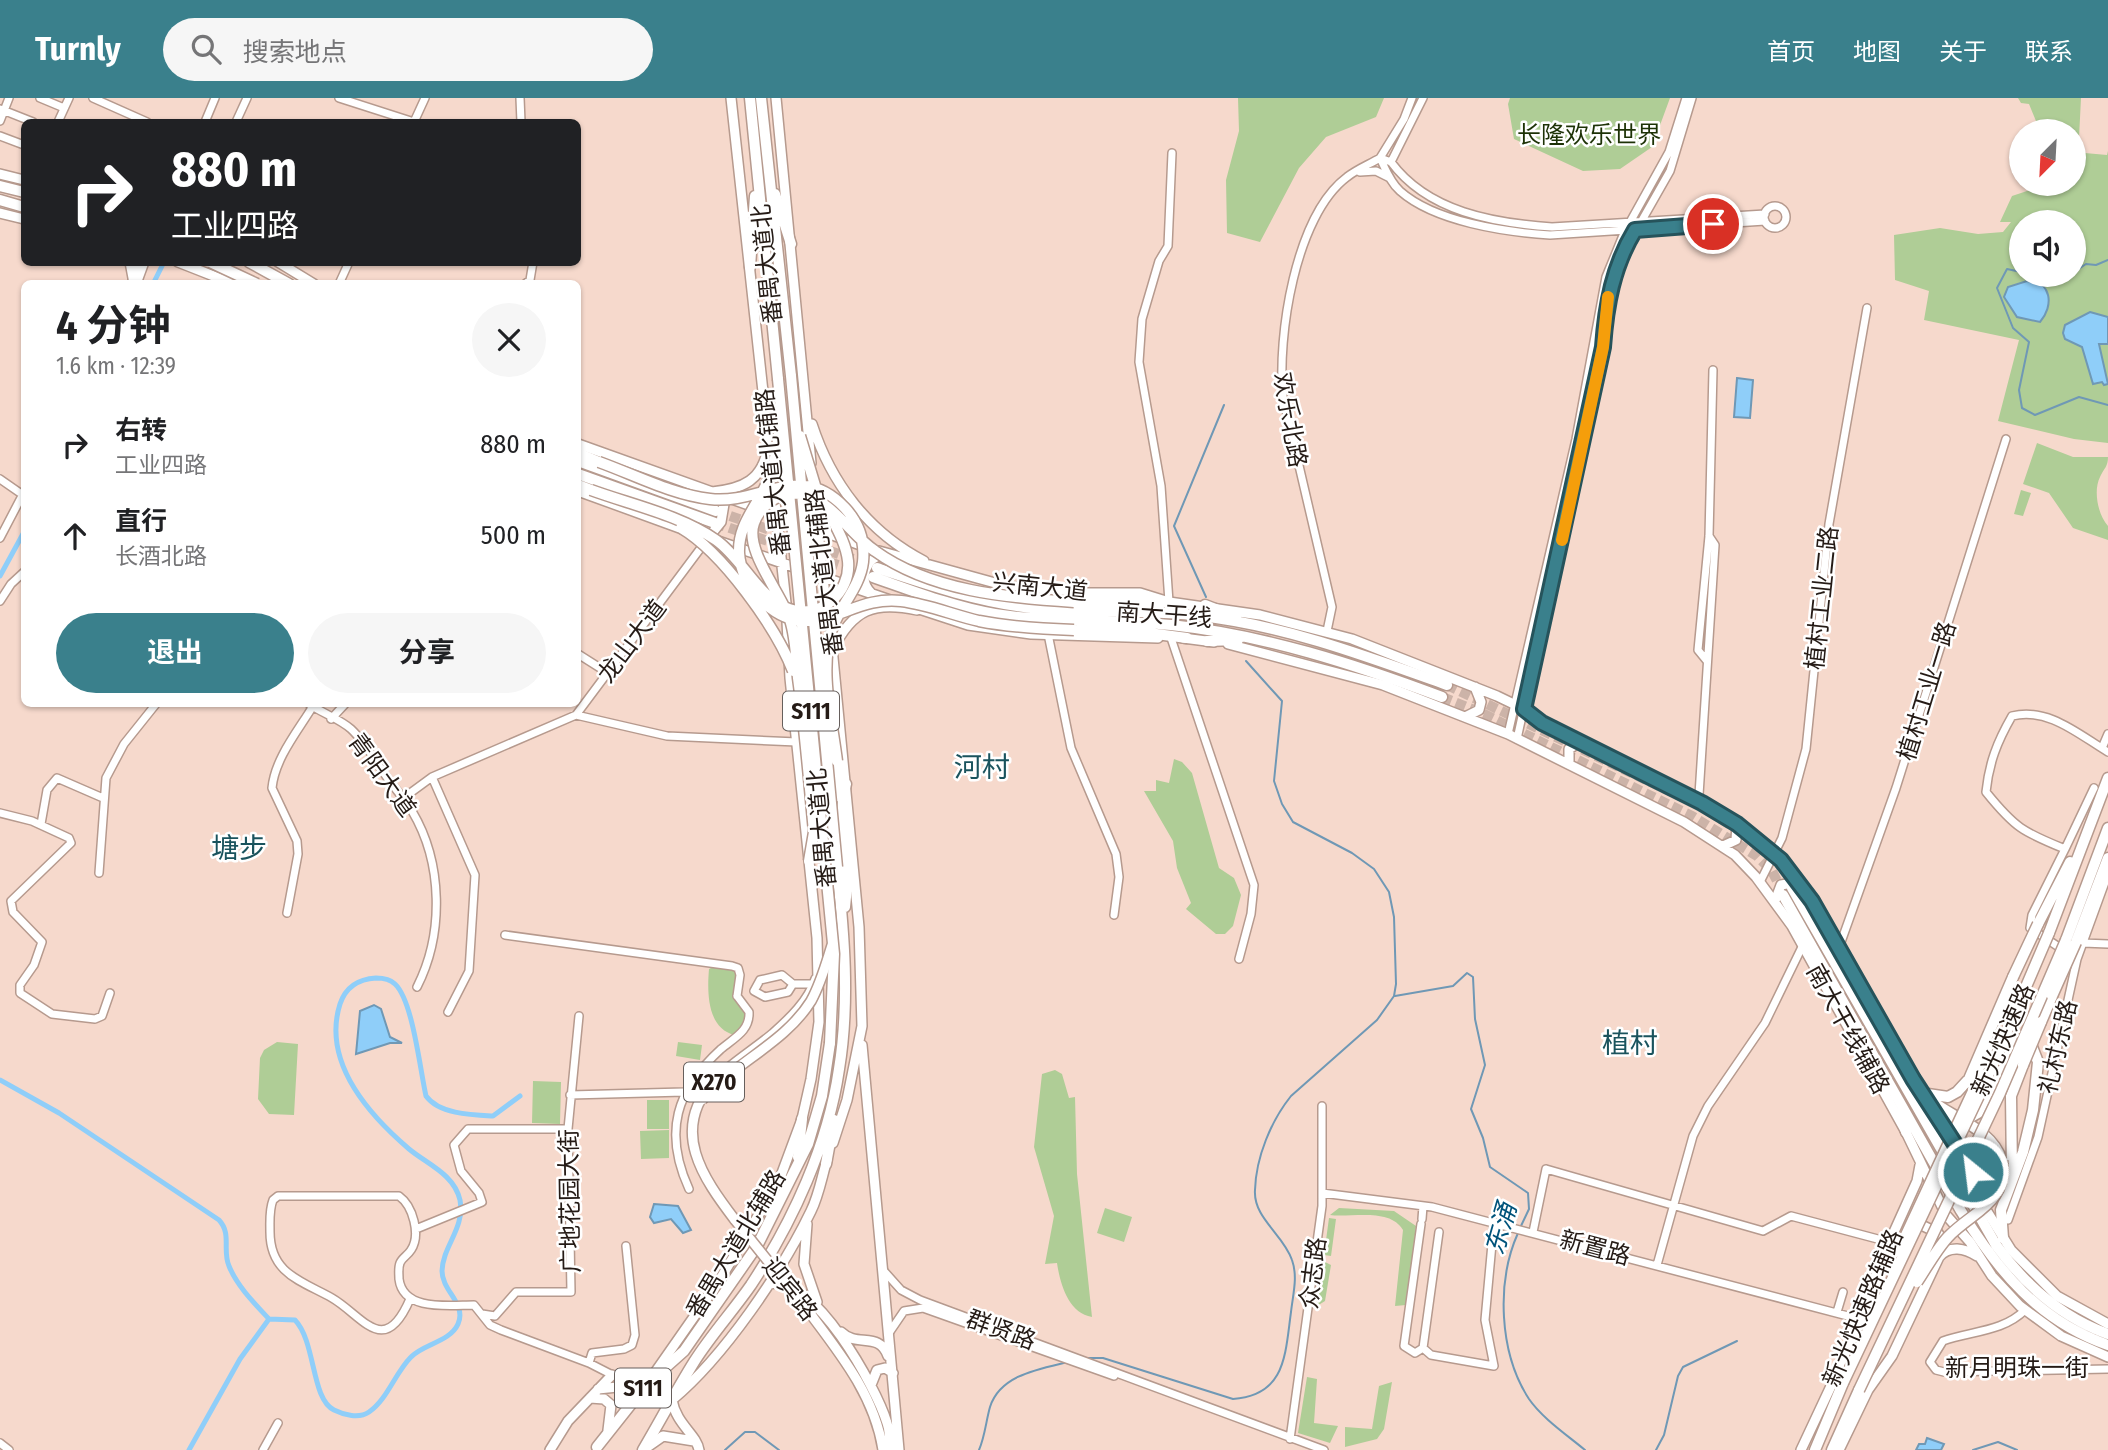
<!DOCTYPE html>
<html lang="zh">
<head>
<meta charset="utf-8">
<style>
	:root { --surface:#fff; --page:#f6f6f6; --text:#202124; --muted:#757577; --accent:#3a808c }
	body { margin:0; font-family:"Fira Sans Condensed","Noto Sans SC",sans-serif; background:var(--page); color:var(--text); height:100vh; display:flex; flex-direction:column; font-size:26px; white-space:nowrap }
	* { box-sizing:border-box; margin:0 }
	p { font-size:23px; color:var(--muted) }
	.icon { flex:none; width:38px; height:38px; fill:none; stroke:currentColor; stroke-width:2; stroke-linecap:round; stroke-linejoin:round }
	.map { position:relative; flex:1; overflow:hidden }
	.sheet { position:absolute; left:21px; top:182px; width:560px; height:427px; display:flex; flex-direction:column; background:var(--surface); border-radius:10px; box-shadow:0 2px 5px #0004 }
	.sheet>* { flex:none }
	.guide { position:absolute; left:21px; top:21px; width:560px; height:147px; border-radius:10px; box-shadow:0 2px 5px #0004; background:#202124; color:#fff; overflow:hidden }
	.needle { width:46px; rotate:204deg }
	.fabs { position:absolute; left:2009px; top:21px; display:grid; gap:14px }
	.fabs a { display:grid; place-items:center; width:77px; height:77px; border-radius:50%; background:var(--surface); box-shadow:0 2px 5px #0004; font-size:35px }
	.pin { position:absolute; display:grid; place-items:center; width:60px; height:60px; color:#fff; margin:-30px; border:4px solid #fff; border-radius:50%; box-shadow:0 2px 7px #0007 }
	.me { position:absolute; width:77px; margin:-38px; rotate:331deg; stroke-linejoin:round; filter:drop-shadow(0 0 5px #0008) }
	.turn { display:flex; align-items:center; gap:24px; height:147px; padding:0 35px; font-size:32px }
	.turn .icon { width:91px; height:91px; stroke-width:2.5 }
	.turn b { display:block; font-size:49px; line-height:60px }
	.round { display:grid; place-items:center; flex:none; width:74px; height:74px; border-radius:37px; background:var(--page) }
	.head { display:flex; align-items:center; justify-content:space-between; height:119px; padding:0 35px }
	h1 { font-size:42px; font-weight:700; line-height:52px }
	.primary-button { display:flex; gap:14px; margin-top:auto; padding:14px 35px }
	.primary-button a { flex:1; height:80px; border-radius:42px; background:var(--accent); color:#fff; font-size:28px; font-weight:700; line-height:80px; text-align:center }
	.primary-button a+a { background:var(--page); color:var(--text) }
	ul { padding:0; list-style:none }
	li { display:flex; align-items:center; gap:21px; height:91px; padding:0 35px }
	li div { flex:1 }
	li b { display:block; font-size:26px }
	li em { font-style:normal }
	header { display:flex; align-items:center; gap:42px; box-sizing:border-box; height:98px; padding:0 35px; background:var(--accent); color:#fff }
	header strong { font-size:33px }
	nav { display:flex; gap:38px; margin-inline-start:auto; font-size:24px }
	.search { width:490px; height:63px; background:var(--page); display:flex; align-items:center; gap:18px; box-sizing:border-box; padding:0 24px; border-radius:38px; color:var(--muted); font-size:26px }
	.map>svg:first-child { display:block }
</style>
</head>
<body>
<header>
<strong>Turnly</strong>
<div class="search"><svg class="icon" aria-label="search" viewBox="0 0 24 24"><circle cx="10" cy="10" r="6"/><path d="M15 15l6 6"/></svg>搜索地点</div>
<nav><a>首页</a><a>地图</a><a>关于</a><a>联系</a></nav>
</header>
<div class="map">
<svg width="2108" height="1352" viewBox="0 0 2108 1352">
	<rect width="100%" height="100%" fill="#f6d9cc"/>
	<path fill="#afcd96" fill-rule="evenodd" d="M1238 0H1384L1376 19 1326 39 1299 70 1260 144 1227 135 1226 82 1239 33Z
		M1510 0H1670L1652 49 1620 71 1583 73 1514 41 1508 6Z
		M2018 0H2081L2079 40 2085 55 2107 57 2108 53V345L2074 341 1998 323 2019 242 1924 222 1929 193 1895 182 1894 137 1940 130 1978 136 2003 134 2011 124H2000L2012 98 2030 92V86H2074V33H2040L2029 6 2021 5ZM2021 124H2074V177H2021Z
		M2037 345 2073 359H2108C2108 369 2104 370 2100 379 2093 393 2098 417 2108 428V442L2073 430 2049 395 2023 386Z
		M2021 392 2031 395 2023 418 2014 416Z
		M1174 661 1182 664 1192 675 1219 770 1234 780 1241 797 1233 828 1225 836H1216L1186 811 1191 805 1177 770 1173 743 1144 693H1156V682L1169 685Z
		M713 869 735 872 738 878 734 895 747 920 735 937C707 931 707 894 709 871Z
		M277 944 298 946 294 1017 269 1016 258 1001 260 960 264 952Z
		M678 944 702 947 700 962 676 958Z
		M1055 972 1062 976 1069 1000 1075 999 1077 1076 1092 1219C1068 1215 1060 1185 1057 1165L1045 1166 1054 1118 1034 1049 1042 976Z
		M533 983 561 984 560 1026 532 1025Z
		M647 1002H669V1031H647Z
		M669 1032V1060L641 1061 640 1033Z
		M1105 1110 1132 1119 1124 1144 1097 1135Z
		M1339 1110 1394 1113 1416 1128 1406 1207 1395 1208 1403 1132C1390 1109 1350 1120 1330 1117Z
		M1329 1120 1336 1121 1331 1158 1324 1157Z
		M1323 1163 1331 1167 1325 1203 1317 1208Z
		M1307 1279 1317 1281 1314 1325 1338 1328 1330 1345 1298 1335Z
		M1392 1284 1384 1331 1377 1341 1345 1349V1329L1372 1331 1379 1288Z"/>
	<path fill="#8fcef9" stroke="#6f98b5" stroke-width="2" d="M2027 183C2052 183 2054 208 2040 224L2017 219 2004 199 2008 189Z
		M2090 214 2108 219V246H2099L2108 286 2104 287 2102 284 2093 286 2082 249 2065 241 2063 235 2065 227Z
		M1737 280 1753 282 1750 320 1734 319Z
		M374 907 381 911 390 939 402 945H390L356 956 360 913Z
		M654 1106 678 1108 691 1132 683 1135 671 1121 654 1125 650 1119Z
		M1927 1340 1944 1346 1941 1352H1916L1919 1346H1925Z"/>
	<g fill="none" stroke-linecap="round" stroke-linejoin="round">
		<path stroke="#6f98b5" stroke-width="2" d="M2021 174 2007 171 1997 190 2013 230 2029 244 2019 292 2022 310 2035 317 2079 299 2108 307
			M2074 174 2086 166 2096 167 2108 162
			M2040 177 2055 182 2070 177
			M1206 499 1174 428 1224 307
			M1395 898 1453 888 1467 875 1473 879 1475 921 1485 967 1471 1011 1483 1040 1490 1069 1528 1095 1529 1111 1520 1130
			M1518 1135C1496 1184 1499 1255 1529 1301 1542 1320 1567 1337 1585 1352
			M1087 1260H1103L1233 1301C1286 1297 1285 1257 1291 1214 1293 1196 1298 1179 1292 1162 1284 1137 1253 1120 1255 1092 1256 1059 1271 1023 1291 998L1377 922 1394 898 1396 886 1394 819 1389 794 1374 771 1352 755 1293 724 1282 706 1274 683 1282 603 1246 563
			M725 1352 745 1334H755L779 1352
			M979 1352C985 1338 986 1323 990 1309 1000 1277 1039 1271 1068 1264
			M1656 1352 1664 1337 1678 1278 1683 1269 1737 1243
			M1973 1352 1998 1344 2017 1352"/>
		<path stroke="#8fcef9" stroke-width="5" d="M153 186 164 164
			M0 478 24 434
			M0 982 59 1015 219 1122C232 1136 222 1152 229 1168 237 1188 255 1206 269 1221
			M189 1352 240 1261 269 1221 295 1222C316 1244 311 1301 334 1312 344 1317 359 1321 369 1314 387 1302 395 1275 411 1259 423 1246 450 1244 458 1226 467 1206 442 1193 442 1173 443 1147 465 1131 460 1102 454 1076 427 1066 409 1051 368 1016 322 963 340 906 346 888 359 881 376 880 383 880 390 881 395 886 413 903 420 972 426 998 439 1016 471 1017 493 1018L520 998"/>
		<path stroke="#ccb3a8" stroke-width="10" stroke-dasharray="10 5" stroke-linecap="butt" d="M716 413 870 467
			M715 425 867 477
			M1447 587 1682 699
			M1442 599 1484 616 1692 718 1757 758 1772 773 1783 795
			M1708 713 1737 731"/>
		<g stroke="#b69a8e" stroke-width="10">
			<path id="minor" d="M40 0 64 10
				M93 0 147 24
				M339 0 414 24
				M520 0 521 24
				M1412 0 1404 21 1380 60C1386 72 1390 84 1400 93 1435 124 1505 134 1550 137L1765 123
				M1423 0 1391 64C1428 114 1494 125 1552 129L1765 116
				M0 11 33 24
				M0 23 9 0
				M58 24 69 0
				M205 24 215 0
				M236 24 247 0
				M414 24 425 0
				M0 38 24 47
				M1360 74 1376 73 1388 79
				M1764 119a11 11 0 1 1 22 0a11 11 0 1 1-22 0Z
				M131 186 138 164
				M137 186 145 164
				M339 186 349 164
				M525 186 530 182 533 164
				M0 381 23 397
				M0 440 24 394
				M0 503 11 486 24 474
				M1169 504 1161 388 1139 264 1142 221 1159 163 1168 148 1172 55
				M1327 533 1332 509 1283 299C1277 239 1295 118 1347 79 1357 71 1370 66 1380 60L1391 64
				M1048 536 1071 650 1116 756 1119 779 1114 817
				M1171 540 1254 787 1251 816 1239 861
				M578 556 608 575
				M1707 563 1698 552 1709 438 1713 272
				M309 606C322 615 340 621 351 631 365 644 375 663 386 678 394 690 405 701 412 713 443 765 444 836 417 889
				M576 617 667 638 797 644
				M331 621 345 606
				M1508 636 1576 341 1606 179 1624 135 1669 54 1686 0
				M1517 641 1603 249 1607 203 1620 161 1670 73 1692 0
				M2102 650 2108 636
				M432 679 475 777 469 873 448 914
				M1699 697 1715 447 1709 438
				M402 701 432 679 576 617 703 447
				M0 715 32 723 69 740 71 745 11 803 13 814 42 844 34 867 20 887V895L52 916 95 921 102 918 110 895
				M41 726 47 692 57 680 103 700
				M2065 751 2094 690
				M99 775 106 680 124 646 156 606
				M1760 784 1782 740 1806 651 1829 426 1867 210
				M287 815 298 756 297 743 272 690C275 660 298 633 313 608
				M505 837 732 868 738 870 740 877 737 898
				M1841 844 1896 690 2006 341
				M2083 845 2108 846
				M2077 861 2030 830 2032 817 2065 751C2023 734 2015 730 1986 694 1989 665 1997 644 2012 618 2048 609 2078 636 2108 654
				M782 877 793 886 788 894 765 899 754 893 760 882Z
				M793 886H814
				M570 997 684 994
				M689 1091C663 1034 676 992 721 951 734 940 750 933 749 914L737 898
				M1322 1095 1432 1109 1863 1222
				M1422 1121 1423 1108
				M2008 1122 2038 1039 2077 861 2108 776
				M1421 1126 1404 1248 1415 1255 1423 1250
				M416 1131 482 1104 479 1095 461 1073 454 1047 468 1031H568
				M1439 1134 1423 1250 1431 1257 1494 1268 1485 1222 1494 1124
				M1533 1134 1546 1071 1763 1133 1791 1118 1889 1144
				M1657 1167 1693 1038 1708 1008 1765 925 1802 849
				M883 1172 901 1192 920 1202 1324 1352
				M410 1201C384 1261 363 1218 332 1200 302 1183 270 1176 270 1134 270 1123 269 1112 273 1102L278 1098H399C413 1108 421 1137 411 1152 408 1157 402 1160 400 1165 398 1170 399 1176 399 1181 403 1214 450 1207 474 1207L490 1227 501 1232 589 1265 630 1286
				M2025 1212C2003 1234 1971 1233 1943 1243L1930 1264 1936 1272 1944 1274 2108 1271
				M1837 1214 1843 1194
				M482 1216 495 1218 516 1194H571L568 1031 579 918
				M889 1235 904 1213 923 1210 1114 1278
				M589 1265 592 1255 624 1251 632 1247 635 1237 626 1148
				M1290 1341 1322 1108V1008
				M0 1345 9 1352
				M263 1352 278 1325"/>
		</g>
		<g stroke="#b69a8e" stroke-width="12">
			<path id="major" d="M776 0 811 365
				M0 76 24 82
				M0 115 24 121
				M130 164 133 180
				M178 164 234 186
				M278 164 314 186
				M812 326C831 385 868 434 924 463
				M578 346 866 449
				M578 393 688 433
				M712 394C743 391 763 382 768 349
				M814 397 828 525
				M708 440 721 424 725 400
				M718 443 890 502
				M879 453 1006 488 1081 495H1140L1169 504 1260 517 1352 541 1497 598 1524 611 1542 625 1656 680 1728 720 1781 762 1806 794 1917 988 1966 1060 1983 1107 2011 1152 2057 1198 2108 1226
				M871 495C857 481 866 459 885 456
				M913 509 968 527 1031 536 1158 540
				M831 539 859 829 862 928 847 1002 833 1045
				M1183 540 1214 544
				M1228 546 1383 587 1508 636 1684 724 1735 757 1756 779 1792 828 1906 1034 1946 1117 1970 1144 1992 1178 2020 1208 2061 1238 2108 1259
				M833 551C853 511 874 503 917 512
				M1465 619 1479 612 1481 604 1475 589
				M1569 666V651L1581 643
				M1723 748 1736 742 1737 726
				M1775 803 1781 787 1799 784
				M862 947 899 1352
				M735 1122C703 1080 669 1032 714 983 732 965 754 952 773 936 790 921 809 903 816 881
				M1913 1123 1938 1135 1944 1147
				M807 1126 804 1166 817 1204
				M770 1186C814 1176 876 1289 887 1325 890 1333 890 1343 890 1352
				M812 1218C843 1259 875 1300 883 1352
				M841 1234C857 1250 879 1233 888 1258
				M871 1287 877 1272 885 1270 893 1275
				M598 1291 647 1286 719 1183 779 1083 802 1021 811 981 819 924 817 840 790 580 786 505 731 0
				M590 1300 604 1301 611 1307 608 1332
				M646 1350 663 1338 694 1343
				M550 1352 568 1323 612 1277
				M699 1352C697 1337 676 1326 672 1302 724 1259 782 1173 811 1113 819 1097 822 1078 827 1062
				M1801 1352 1854 1239 1880 1165 1917 1083 1920 1067
				M1839 1352 1868 1292 1892 1258 1939 1159C1949 1147 1965 1150 1977 1158"/>
		</g>
		<g stroke="#b69a8e" stroke-width="13">
			<path id="highway" d="M750 0 778 281
				M761 0 791 278
				M0 88 24 94
				M775 96 791 146
				M0 102 24 109
				M249 164 289 186
				M750 169 755 98
				M578 355 599 364
				M578 363 716 413
				M578 376 715 425
				M578 387 591 392
				M877 470C928 487 978 504 1031 510 1088 516 1145 511 1201 518 1286 528 1366 558 1447 587
				M873 479C913 493 954 509 995 516 1053 525 1112 521 1171 527 1265 537 1354 566 1442 599
				M1074 504H1169
				M1205 507 1236 519
				M1074 532 1141 534 1187 540
				M1207 543 1238 542
				M837 663 840 699
				M1792 790 1996 1147C2025 1187 2061 1219 2108 1236
				M1783 797 1961 1113C1998 1173 2039 1223 2108 1247
				M845 809C851 768 835 727 846 686
				M2038 826 2070 764
				M2049 835 2108 680
				M2066 842 2108 730
				M2076 844 2108 760
				M2041 924 2052 898
				M1973 993C1981 973 1988 943 2011 938L2031 946 2038 964 2033 1012 2023 1054 2001 1112 2003 1140
				M1921 995 1948 999 1957 994 1969 981 2013 879
				M1924 997C1949 1020 1991 1028 2002 1063
				M1902 1014 1906 1034
				M1953 1019H1971L1978 1015 2012 947 2019 942 2026 943
				M798 1059 802 1021
				M826 1066 834 1022
				M2012 1074 2011 998 2023 967
				M1965 1086 1983 1107
				M597 1349 647 1286 684 1253 757 1148 808 1046 822 998 830 945
				M643 1352C660 1323 676 1293 694 1264 711 1237 733 1213 751 1187 793 1123 828 1047 839 971 850 904 844 836 837 769
				M1815 1352 1843 1285
				M1832 1352 1859 1292"/>
		</g>
		<use href="#minor" stroke="#fff" stroke-width="7"/>
		<use href="#major" stroke="#fff" stroke-width="9"/>
		<use href="#highway" stroke="#fff" stroke-width="10"/>
		<g stroke="#b69a8e" stroke-width="12" stroke-linecap="butt">
			<path id="major-bridge" d="M702 1002C734 965 785 945 811 903 821 885 826 866 832 847
				M735 1122 812 1218"/>
		</g>
		<g stroke="#b69a8e" stroke-width="13" stroke-linecap="butt">
			<path id="highway-bridge" d="M210 164 257 186
				M791 278 837 769
				M778 281 834 856 830 945
				M779 335C777 354 773 374 764 391 753 413 738 429 739 455 740 472 749 490 761 502 812 552 848 496 901 503 927 506 953 517 979 523 1010 529 1042 531 1074 532
				M800 338 817 394
				M599 364C635 377 673 397 710 401 761 407 800 362 845 410 859 425 865 444 863 464 860 489 840 508 832 531 819 572 832 622 837 663
				M591 392C632 407 680 417 716 442 743 461 758 500 789 511 820 522 851 495 848 463 846 445 836 429 828 413
				M681 430C722 454 776 529 793 573
				M809 763 814 734C809 682 805 631 798 580 796 561 796 540 790 522 781 495 744 452 754 425 761 406 780 393 800 396 832 402 850 436 875 453 930 493 1008 500 1074 504
				M2013 879 2038 826
				M2052 898 2076 844
				M2023 967 2041 924
				M1898 1154 1973 993
				M1917 1184C1927 1169 1936 1152 1948 1139 1973 1113 2008 1105 2002 1063
				M1843 1285 1984 987 2049 835
				M1859 1292 2000 995 2066 842"/>
		</g>
		<use href="#major-bridge" stroke="#fff" stroke-width="9"/>
		<use href="#highway-bridge" stroke="#fff" stroke-width="10"/>
	</g>
	<g fill="none" stroke-linecap="round" stroke-linejoin="round">
		<g stroke="#26535b" stroke-width="18">
			<path id="route" d="M1713 126 1635 132C1613 168 1606 207 1603 249L1524 611 1542 625 1702 705 1737 726 1781 762 1812 803 1913 981 1973 1074"/>
		</g>
		<use href="#route" stroke="#3a808c" stroke-width="12"/>
		<path stroke="#f59e0b" stroke-width="12" d="M1562 442 1603 249 1608 199"/>
	</g>
	<g text-anchor="middle" dominant-baseline="central" stroke-width="5" stroke-linejoin="round" paint-order="stroke">
		<g fill="#fff" stroke="#665f5c" stroke-width="2">
			<rect x="783" y="593.5" width="56" height="39" rx="5"/>
			<rect x="684" y="964.5" width="60" height="39" rx="5"/>
			<rect x="615" y="1270.5" width="56" height="39" rx="5"/>
		</g>
		<g font-size="23" font-weight="bold" fill="#251b16">
			<text x="811" y="613">S111</text>
			<text x="714" y="984">X270</text>
			<text x="643" y="1290">S111</text>
		</g>
		<g font-size="24" fill="#1d3206" stroke="#fff">
			<text x="1589" y="37">长隆欢乐世界</text>
		</g>
		<g font-size="24" fill="#251b16" stroke="#fff">
			<text transform="translate(767 166) rotate(-96)">番禺大道北</text>
			<text transform="translate(1290 322) rotate(80)">欢乐北路</text>
			<text transform="translate(773 374) rotate(-96)">番禺大道北铺路</text>
			<text transform="translate(824 474) rotate(-97)">番禺大道北辅路</text>
			<text transform="translate(1040 489) rotate(6)">兴南大道</text>
			<text transform="translate(1822 500) rotate(-84)">植村工业二路</text>
			<text transform="translate(1164 517) rotate(4)">南大干线</text>
			<text transform="translate(632 543) rotate(-53)">龙山大道</text>
			<text transform="translate(1927 593) rotate(-73)">植村工业一路</text>
			<text transform="translate(382 677) rotate(54)">青阳大道</text>
			<text transform="translate(822 730) rotate(-95)">番禺大道北</text>
			<text transform="translate(1848 931) rotate(61)">南大干线辅路</text>
			<text transform="translate(2003 942) rotate(-66)">新光快速路</text>
			<text transform="translate(2058 949) rotate(-77)">礼村东路</text>
			<text transform="translate(570 1103) rotate(-91)">广地花园大街</text>
			<text transform="translate(736 1146) rotate(-59)">番禺大道北辅路</text>
			<text transform="translate(1595 1150) rotate(15)">新置路</text>
			<text transform="translate(1313 1175) rotate(-83)">众志路</text>
			<text transform="translate(790 1191) rotate(52)">迎宾路</text>
			<text transform="translate(1863 1210) rotate(-67)">新光快速路辅路</text>
			<text transform="translate(1001 1232) rotate(20)">群贤路</text>
			<text x="2017" y="1270">新月明珠一街</text>
		</g>
		<g font-size="26" font-style="italic" fill="#00537b" stroke="#fff">
			<text transform="translate(1501 1131) rotate(-74)">东涌</text>
		</g>
		<g font-size="28" fill="#1a535d" stroke="#fff">
			<text x="982" y="669">河村</text>
			<text x="239" y="750">塘步</text>
			<text x="1630" y="945">植村</text>
		</g>
	</g>
</svg>
<div class="fabs">
<a><svg class="needle" viewBox="-14 -14 28 28"><path d="M0-13l5 13h-10z" fill="#e53935"/><path d="M0 13l5-13h-10z" fill="#757577"/></svg></a>
<a><svg class="icon" aria-label="sound" viewBox="0 0 24 24"><path d="M4 9h4l5-4v14l-5-4H4zM17 9q2 3 0 6"/></svg></a>
</div>
<div class="pin" style="left:1713px;top:126px;background:#d93025"><svg class="icon" aria-label="arrive" viewBox="0 0 24 24"><path d="M6 21V4h12l-3 4 3 4H6"/></svg></div>
<svg class="me" style="left:1973px;top:1074px" viewBox="-20 -20 40 40"><circle r="17" fill="#3a808c" stroke="#fff" stroke-width="3"/><path d="M0-11L8 9 0 5-8 9z" fill="#fff"/></svg>
<div class="guide">
<div class="turn"><svg class="icon" aria-label="right" viewBox="0 0 24 24"><path d="M7 20v-9h11M14 6l5 5-5 5"/></svg><div><b>880 m</b>工业四路</div></div>
</div>
<section class="sheet">
<div class="head"><div><h1>4 分钟</h1><p>1.6 km · 12:39</p></div><a class="round"><svg class="icon" aria-label="close" viewBox="0 0 24 24"><path d="M6 6l12 12M18 6L6 18"/></svg></a></div>
<ul>
<li><svg class="icon" aria-label="right" viewBox="0 0 24 24"><path d="M7 20v-9h11M14 6l5 5-5 5"/></svg><div><b>右转</b><p>工业四路</p></div><em>880 m</em></li>
<li><svg class="icon" aria-label="ahead" viewBox="0 0 24 24"><path d="M12 20V5M6 11l6-6 6 6"/></svg><div><b>直行</b><p>长酒北路</p></div><em>500 m</em></li>
</ul>
<div class="primary-button"><a>退出</a><a>分享</a></div>
</section>
</div>
</body>
</html>
